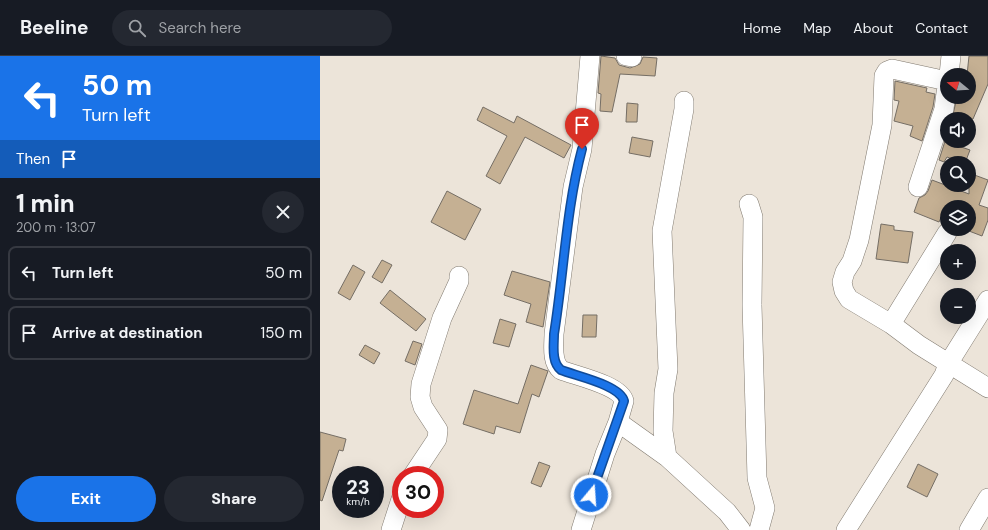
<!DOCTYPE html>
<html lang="en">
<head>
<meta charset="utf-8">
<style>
	:root { --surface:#171b24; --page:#242831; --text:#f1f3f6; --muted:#9ea1a6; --line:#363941; --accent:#1a73e8 }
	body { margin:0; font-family:"DM Sans",sans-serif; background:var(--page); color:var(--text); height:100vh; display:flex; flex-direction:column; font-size:15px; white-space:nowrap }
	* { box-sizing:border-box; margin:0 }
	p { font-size:13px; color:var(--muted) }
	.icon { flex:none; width:22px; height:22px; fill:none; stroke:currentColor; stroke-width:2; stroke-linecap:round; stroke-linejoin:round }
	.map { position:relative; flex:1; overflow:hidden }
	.panel { display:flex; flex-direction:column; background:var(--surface); width:320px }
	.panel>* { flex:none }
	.hud { background:#1a73e8; color:#fff; overflow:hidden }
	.needle { width:26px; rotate:288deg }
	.controls { position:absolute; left:620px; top:12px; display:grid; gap:8px }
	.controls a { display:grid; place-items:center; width:36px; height:36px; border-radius:50%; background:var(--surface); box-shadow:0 4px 16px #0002; font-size:20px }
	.speed { position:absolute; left:12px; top:410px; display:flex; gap:8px; font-size:20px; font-weight:700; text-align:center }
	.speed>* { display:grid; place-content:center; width:52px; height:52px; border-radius:50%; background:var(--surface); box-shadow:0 4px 16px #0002; line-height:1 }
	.speed small { font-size:10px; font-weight:400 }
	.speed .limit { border:6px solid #d22; background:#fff; color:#111 }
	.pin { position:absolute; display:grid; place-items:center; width:34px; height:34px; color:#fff; margin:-41px -17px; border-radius:50% 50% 50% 0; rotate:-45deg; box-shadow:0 0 4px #0007 }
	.pin .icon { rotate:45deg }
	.me { position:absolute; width:44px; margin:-22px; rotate:18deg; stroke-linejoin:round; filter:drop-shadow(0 0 3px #0008) }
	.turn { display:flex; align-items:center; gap:14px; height:84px; padding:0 16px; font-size:18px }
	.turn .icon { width:52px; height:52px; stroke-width:2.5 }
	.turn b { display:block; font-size:28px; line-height:34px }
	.then { display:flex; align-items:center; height:38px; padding:0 16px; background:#0003; gap:8px; font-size:15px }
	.round { display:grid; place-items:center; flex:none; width:42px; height:42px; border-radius:21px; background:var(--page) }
	.head { display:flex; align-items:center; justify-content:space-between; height:68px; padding:0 16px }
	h1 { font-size:24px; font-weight:800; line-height:30px }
	.cta { display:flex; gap:8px; margin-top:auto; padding:8px 16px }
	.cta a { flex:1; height:46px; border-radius:24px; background:var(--accent); color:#fff; font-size:16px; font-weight:800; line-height:46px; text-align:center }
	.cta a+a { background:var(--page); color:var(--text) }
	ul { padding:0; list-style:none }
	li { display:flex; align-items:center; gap:12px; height:54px; margin:0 8px 6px; padding:0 8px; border:2px solid var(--line); border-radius:8px }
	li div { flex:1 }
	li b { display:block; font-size:15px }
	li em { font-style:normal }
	header { display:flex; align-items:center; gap:24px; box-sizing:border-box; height:56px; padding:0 20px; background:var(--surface); border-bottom:1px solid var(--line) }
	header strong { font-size:19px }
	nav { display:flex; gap:22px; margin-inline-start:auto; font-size:14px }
	.search { width:280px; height:36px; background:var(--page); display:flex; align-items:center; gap:10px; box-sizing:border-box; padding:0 14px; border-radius:22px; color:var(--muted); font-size:15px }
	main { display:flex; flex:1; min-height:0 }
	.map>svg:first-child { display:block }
</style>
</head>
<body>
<header>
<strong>Beeline</strong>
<div class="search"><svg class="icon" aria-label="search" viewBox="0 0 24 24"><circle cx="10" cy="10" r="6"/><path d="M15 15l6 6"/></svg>Search here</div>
<nav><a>Home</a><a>Map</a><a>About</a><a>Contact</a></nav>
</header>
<main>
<section class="panel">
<div class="hud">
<div class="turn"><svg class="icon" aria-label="left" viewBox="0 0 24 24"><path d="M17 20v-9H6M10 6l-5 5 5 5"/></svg><div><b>50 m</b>Turn left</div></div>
<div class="then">Then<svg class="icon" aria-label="arrive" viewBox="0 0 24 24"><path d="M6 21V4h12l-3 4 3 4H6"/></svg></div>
</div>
<div class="head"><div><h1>1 min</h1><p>200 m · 13:07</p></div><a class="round"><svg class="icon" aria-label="close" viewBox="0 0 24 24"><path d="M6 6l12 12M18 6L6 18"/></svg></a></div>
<ul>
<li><svg class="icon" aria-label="left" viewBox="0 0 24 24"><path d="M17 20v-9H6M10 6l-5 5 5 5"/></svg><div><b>Turn left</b></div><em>50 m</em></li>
<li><svg class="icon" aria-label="arrive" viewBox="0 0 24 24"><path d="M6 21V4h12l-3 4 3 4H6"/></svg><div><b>Arrive at destination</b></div><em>150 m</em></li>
</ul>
<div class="cta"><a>Exit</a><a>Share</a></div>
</section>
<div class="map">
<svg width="668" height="474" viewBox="0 0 668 474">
	<rect width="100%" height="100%" fill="#ece4d9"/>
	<path fill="#c5b093" stroke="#756e65" d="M281 0 295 2 299 9 310 12 320 8 323 1 337 2 335 20 300 18 292 56 280 55 281 38 278 37Z
		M649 0H668V28L653 63H632L637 41H649V19H647Z
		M575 25 607 32 606 36 615 38 613 51 602 85 590 80 593 70 574 65 579 45 574 44Z
		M307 47 318 48 317 66H306Z
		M163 51 194 67 197 60 251 89 244 102 205 81 180 128 166 120 187 80 157 64Z
		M627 79V86L650 94 645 107 627 101 624 106 619 104Z
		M312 81 333 85 330 101 309 97Z
		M649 117 668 124 659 149 668 152V164L662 180 649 175V151H626L619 166 594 156 599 142 605 139 608 135 612 124 649 138Z
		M127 135 161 153 145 184 111 166Z
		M561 168 574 170V174L593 176 588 207 556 203Z
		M62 204 72 209 62 227 52 221Z
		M33 209 45 216 30 244 18 237Z
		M192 215 230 226 223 271 206 266 211 248 184 239Z
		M70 234 106 263 96 275 60 247Z
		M263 259H277L276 281H262Z
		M180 263 196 268 189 291 173 287Z
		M93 285 102 288 95 309 85 305Z
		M45 289 60 297 54 308 39 299Z
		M211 309 228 315 219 341 212 338 200 377 176 370 174 378 143 368 154 334 198 348Z
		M0 376 26 383 23 395 19 394 2 445 0 444Z
		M219 406 230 410 221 431 211 427Z
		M598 408 618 418 607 441 587 431Z"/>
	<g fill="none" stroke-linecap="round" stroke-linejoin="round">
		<g stroke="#817a70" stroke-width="20">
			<path id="minor" d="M306 0 312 1
				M629 19 631 0
				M627 25 572 13 567 15 564 20 562 69 539 184 532 205 525 216 522 226 524 235 529 243 571 268 599 289 668 332
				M364 45V53L342 175 348 313 344 337 343 375 347 401 407 456 421 474
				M598 131 624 53 627 29
				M429 148 433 161 432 249 437 422 445 452 439 474
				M571 268 627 177
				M298 366 347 401
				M93 419 117 383 118 374 103 351 100 341 101 328 122 262 139 225V220
				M71 474 81 443
				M261 474 285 398 298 366 304 345C300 329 256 320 241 314 231 306 234 289 234 278L253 131 262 93 270 0
				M526 474 624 319 628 308 668 244
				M649 474 668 442"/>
		</g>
		<use href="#minor" stroke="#fff" stroke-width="19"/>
	</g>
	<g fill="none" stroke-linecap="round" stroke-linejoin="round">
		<g stroke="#114b97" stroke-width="10">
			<path id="route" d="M262 93C246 153 244 216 234 278 234 289 231 306 241 314 256 320 300 329 304 345L271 439"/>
		</g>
		<use href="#route" stroke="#1a73e8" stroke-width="7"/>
	</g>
</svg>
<div class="controls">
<a><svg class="needle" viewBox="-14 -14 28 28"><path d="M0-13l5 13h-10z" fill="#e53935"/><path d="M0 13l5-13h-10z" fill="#9ea1a6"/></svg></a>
<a><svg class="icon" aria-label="sound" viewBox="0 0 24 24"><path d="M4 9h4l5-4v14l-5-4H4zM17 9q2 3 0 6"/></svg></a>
<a><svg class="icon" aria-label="search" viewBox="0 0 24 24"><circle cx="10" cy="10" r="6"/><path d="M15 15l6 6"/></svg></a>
<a><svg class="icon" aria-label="layers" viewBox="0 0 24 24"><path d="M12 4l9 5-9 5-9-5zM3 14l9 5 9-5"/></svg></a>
<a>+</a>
<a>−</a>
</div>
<div class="speed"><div>23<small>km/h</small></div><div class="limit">30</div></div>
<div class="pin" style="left:262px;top:93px;background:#d93025"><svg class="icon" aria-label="arrive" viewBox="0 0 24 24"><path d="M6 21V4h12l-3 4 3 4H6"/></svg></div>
<svg class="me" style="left:271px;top:439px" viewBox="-20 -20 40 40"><circle r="17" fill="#1a73e8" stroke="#fff" stroke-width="3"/><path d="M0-11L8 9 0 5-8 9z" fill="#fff"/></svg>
</div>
</main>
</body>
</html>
